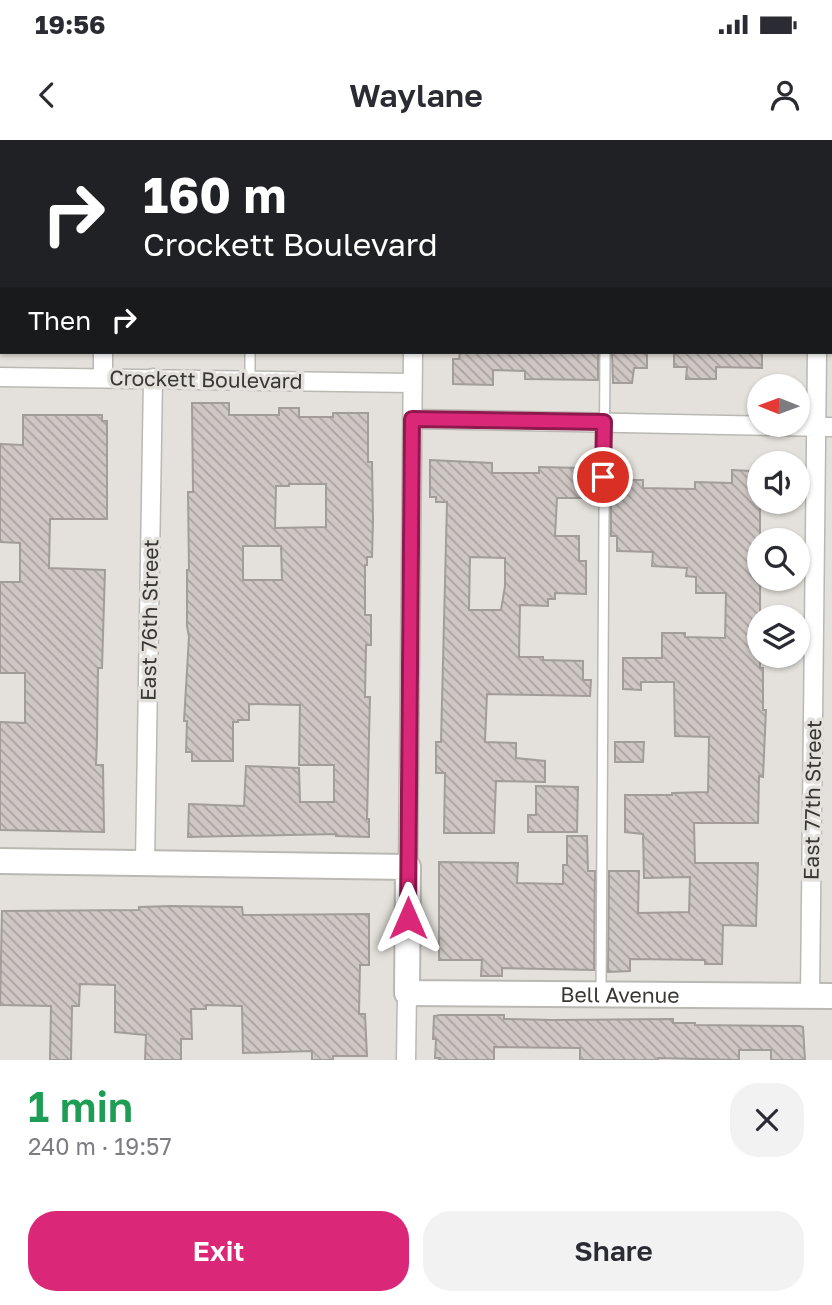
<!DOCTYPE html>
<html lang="en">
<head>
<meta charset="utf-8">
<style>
	:root { --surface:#fff; --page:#f2f2f3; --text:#2b2b33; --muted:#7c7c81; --accent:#db2777 }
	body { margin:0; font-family:"Golos Text",sans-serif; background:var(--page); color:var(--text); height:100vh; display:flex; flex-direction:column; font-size:26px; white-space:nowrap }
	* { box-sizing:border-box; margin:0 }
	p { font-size:23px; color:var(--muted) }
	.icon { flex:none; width:38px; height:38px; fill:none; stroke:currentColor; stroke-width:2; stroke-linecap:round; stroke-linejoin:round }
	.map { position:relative; height:920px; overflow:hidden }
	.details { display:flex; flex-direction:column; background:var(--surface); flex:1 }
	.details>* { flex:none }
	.top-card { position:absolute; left:0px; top:0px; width:833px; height:214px; box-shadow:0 2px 5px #0004; background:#202124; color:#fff; overflow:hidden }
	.needle { width:46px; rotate:271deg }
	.fabs { position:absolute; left:747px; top:234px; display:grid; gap:14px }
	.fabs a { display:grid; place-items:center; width:63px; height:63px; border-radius:50%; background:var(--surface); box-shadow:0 2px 5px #0004; font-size:35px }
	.pin { position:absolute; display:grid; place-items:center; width:60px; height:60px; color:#fff; margin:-30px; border:4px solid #fff; border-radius:50%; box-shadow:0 2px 7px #0007 }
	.me { position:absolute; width:77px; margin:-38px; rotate:0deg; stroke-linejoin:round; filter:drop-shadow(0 0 5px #0008) }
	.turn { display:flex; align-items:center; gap:24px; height:147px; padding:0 28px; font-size:32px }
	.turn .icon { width:91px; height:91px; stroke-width:2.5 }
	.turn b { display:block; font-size:49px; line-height:60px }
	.then { display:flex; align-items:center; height:66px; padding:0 28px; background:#0003; gap:14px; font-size:26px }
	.round { display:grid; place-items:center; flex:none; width:74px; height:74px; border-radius:28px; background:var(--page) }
	.head { display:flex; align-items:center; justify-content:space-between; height:119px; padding:0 28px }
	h1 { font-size:42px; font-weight:600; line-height:52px; color:#1e9e55 }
	.cta { display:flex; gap:14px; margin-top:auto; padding:14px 28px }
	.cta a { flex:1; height:80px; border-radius:28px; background:var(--accent); color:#fff; font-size:28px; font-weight:600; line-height:80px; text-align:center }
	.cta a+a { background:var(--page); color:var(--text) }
	.status { display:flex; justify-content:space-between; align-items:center; height:49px; padding:0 35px; background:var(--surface); direction:ltr }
	.status svg { height:19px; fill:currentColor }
	header { display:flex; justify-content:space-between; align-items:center; height:91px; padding:0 28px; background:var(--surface); font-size:32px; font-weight:600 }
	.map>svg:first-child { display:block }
</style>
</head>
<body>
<div class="status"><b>19:56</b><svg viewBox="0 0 49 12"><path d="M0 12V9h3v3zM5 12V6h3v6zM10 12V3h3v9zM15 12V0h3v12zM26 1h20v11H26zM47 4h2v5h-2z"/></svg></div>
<header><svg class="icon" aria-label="back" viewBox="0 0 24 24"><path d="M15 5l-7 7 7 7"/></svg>Waylane<svg class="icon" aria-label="person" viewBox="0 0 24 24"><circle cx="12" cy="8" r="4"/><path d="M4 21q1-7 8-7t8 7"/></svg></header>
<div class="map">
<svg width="832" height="920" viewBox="0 0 832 920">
	<defs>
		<pattern id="building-back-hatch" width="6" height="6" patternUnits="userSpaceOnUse" patternTransform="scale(1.75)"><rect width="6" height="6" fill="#cec7c4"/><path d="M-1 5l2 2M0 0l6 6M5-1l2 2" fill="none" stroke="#a8a2a0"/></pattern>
	</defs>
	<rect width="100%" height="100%" fill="#e4e1dc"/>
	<path fill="url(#building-back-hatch)" stroke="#a29d99" stroke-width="2" fill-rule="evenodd" d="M460 212H598V240L525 239V231L493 230V245L453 244V219H459Z
		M612 212H647V228H634L632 243H613Z
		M674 212H762V228L716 227V239H686L687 227H674Z
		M192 263H229V275H279V268H299V277H333V273H368V322H372L373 380 372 417H367V425H365V475H371V505H366L365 557H370L367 679H369V697L336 696V694L188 697 189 664 244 666 246 626 299 628 300 662H334V625H299L300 565 249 564V580H238V582H233V621H192V612H186L187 581H184L189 497 187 486V430H189L188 352H193ZM289 344H326V387L275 388 276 346H289ZM243 406H281L282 440H243Z
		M23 275H102V281H107V379H50L49 428 105 430 102 528H98L97 599 96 625H103L104 692 0 690V582L25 583V533H0V442H20V403L0 402V304L23 305Z
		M430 320 492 323V333H539V327L585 328 592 329V340H597V358H557L555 396H579V421H586V454L555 453V459H548V466L520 465 519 517H543V520L583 521V540H591L590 556 487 554 485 602 516 603V618L545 621V642L496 641 494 693H444L445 633H436V602H441L447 362H436V357H430ZM470 417 505 418V446L501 470H469Z
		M732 330 751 331V336H760V528H763V570H766L763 637 759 636 758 683H694L695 723H758L756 786 723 785 722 824H705V820L630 819V831L608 832 609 731H639L638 773 689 772 690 737 644 738 643 694 625 692V655H672V653L708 652 709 597 675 596 674 542H641V550L623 549V518H662V493H685V497L725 498 726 453H696V437L686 436 687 428 652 426 653 412 617 411V396H611V340H643V348L695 349V342L732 343Z
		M615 602H644L643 622H615Z
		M536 646 578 647 577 692H528V675H536Z
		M567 696H587L588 731H595L594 830 502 828V836H481L482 820H439V722L518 723 517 743 563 744V725H567Z
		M171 766 242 767 243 775 369 774V825H360L359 874H365L367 916H333V920H312V911L243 913 242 866 206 865V869H191L192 899H181V920H145L146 895 115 892V845L80 844 79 866H72L71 920H50L51 866 0 865 2 771 139 770V767Z
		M440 875H504V879L553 880 673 879V883H695V885L800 886 803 887 805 920H771V910H739V920L658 918V920H580V908L494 907V920H439L440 918H435L436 899H433L434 876Z"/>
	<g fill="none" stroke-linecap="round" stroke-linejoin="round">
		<g stroke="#bab8b2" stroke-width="12">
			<path id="lane" d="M254 2V0
				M607 2V0
				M0 73H2
				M250 239V212
				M601 853 605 212"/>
		</g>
		<g stroke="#bab8b2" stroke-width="21">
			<path id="street" d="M107 2V0
				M415 2V0
				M819 2V0
				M0 237 412 243
				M103 237V212
				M412 279 832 287
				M145 722 153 238
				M408 727 413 212
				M810 856 817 212
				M406 920 407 853"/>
		</g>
		<g stroke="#bab8b2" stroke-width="28">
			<g id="secondary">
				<path id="s1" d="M0 721 408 727 407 853 832 856"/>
			</g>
		</g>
		<use href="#lane" stroke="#fff" stroke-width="9"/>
		<use href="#street" stroke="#fff" stroke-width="18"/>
		<use href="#secondary" stroke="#fff" stroke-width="24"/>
	</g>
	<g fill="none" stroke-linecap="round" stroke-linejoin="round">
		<g stroke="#8e194d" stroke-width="18">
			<path id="route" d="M408 778 412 279 604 282 603 337"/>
		</g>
		<use href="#route" stroke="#db2777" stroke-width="12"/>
	</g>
	<g text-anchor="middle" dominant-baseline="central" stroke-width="7" stroke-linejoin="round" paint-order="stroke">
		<g font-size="21" fill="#383734" stroke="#e4e1dc">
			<text transform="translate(206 239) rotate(1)">Crockett Boulevard</text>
			<text transform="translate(149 480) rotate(-89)">East 76th Street</text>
			<text transform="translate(812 660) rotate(-89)">East 77th Street</text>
			<text stroke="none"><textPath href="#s1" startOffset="747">Bell Avenue</textPath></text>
		</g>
	</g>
</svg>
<div class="fabs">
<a><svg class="needle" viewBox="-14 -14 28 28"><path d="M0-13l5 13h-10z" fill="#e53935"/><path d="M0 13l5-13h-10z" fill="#7c7c81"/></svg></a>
<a><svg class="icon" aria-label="sound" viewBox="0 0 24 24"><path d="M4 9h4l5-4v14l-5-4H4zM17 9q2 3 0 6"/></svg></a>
<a><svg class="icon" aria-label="search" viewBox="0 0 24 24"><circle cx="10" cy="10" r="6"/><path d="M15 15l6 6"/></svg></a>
<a><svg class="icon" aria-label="layers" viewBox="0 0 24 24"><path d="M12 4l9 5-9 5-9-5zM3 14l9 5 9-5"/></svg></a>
</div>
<div class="pin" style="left:603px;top:337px;background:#d93025"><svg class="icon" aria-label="arrive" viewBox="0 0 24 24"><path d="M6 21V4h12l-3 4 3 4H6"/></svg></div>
<svg class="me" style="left:408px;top:778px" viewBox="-20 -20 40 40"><path d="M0-17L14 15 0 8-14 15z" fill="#db2777" stroke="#fff" stroke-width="4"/></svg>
<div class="top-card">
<div class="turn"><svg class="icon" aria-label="right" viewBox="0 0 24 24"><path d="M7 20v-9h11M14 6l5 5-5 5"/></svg><div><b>160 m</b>Crockett Boulevard</div></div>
<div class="then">Then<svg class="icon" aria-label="right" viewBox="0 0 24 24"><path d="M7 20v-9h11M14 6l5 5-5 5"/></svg></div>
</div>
</div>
<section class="details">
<div class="head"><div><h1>1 min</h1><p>240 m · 19:57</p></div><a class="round"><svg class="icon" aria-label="close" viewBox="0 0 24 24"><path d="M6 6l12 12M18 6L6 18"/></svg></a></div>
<div class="cta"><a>Exit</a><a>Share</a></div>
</section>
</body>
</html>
